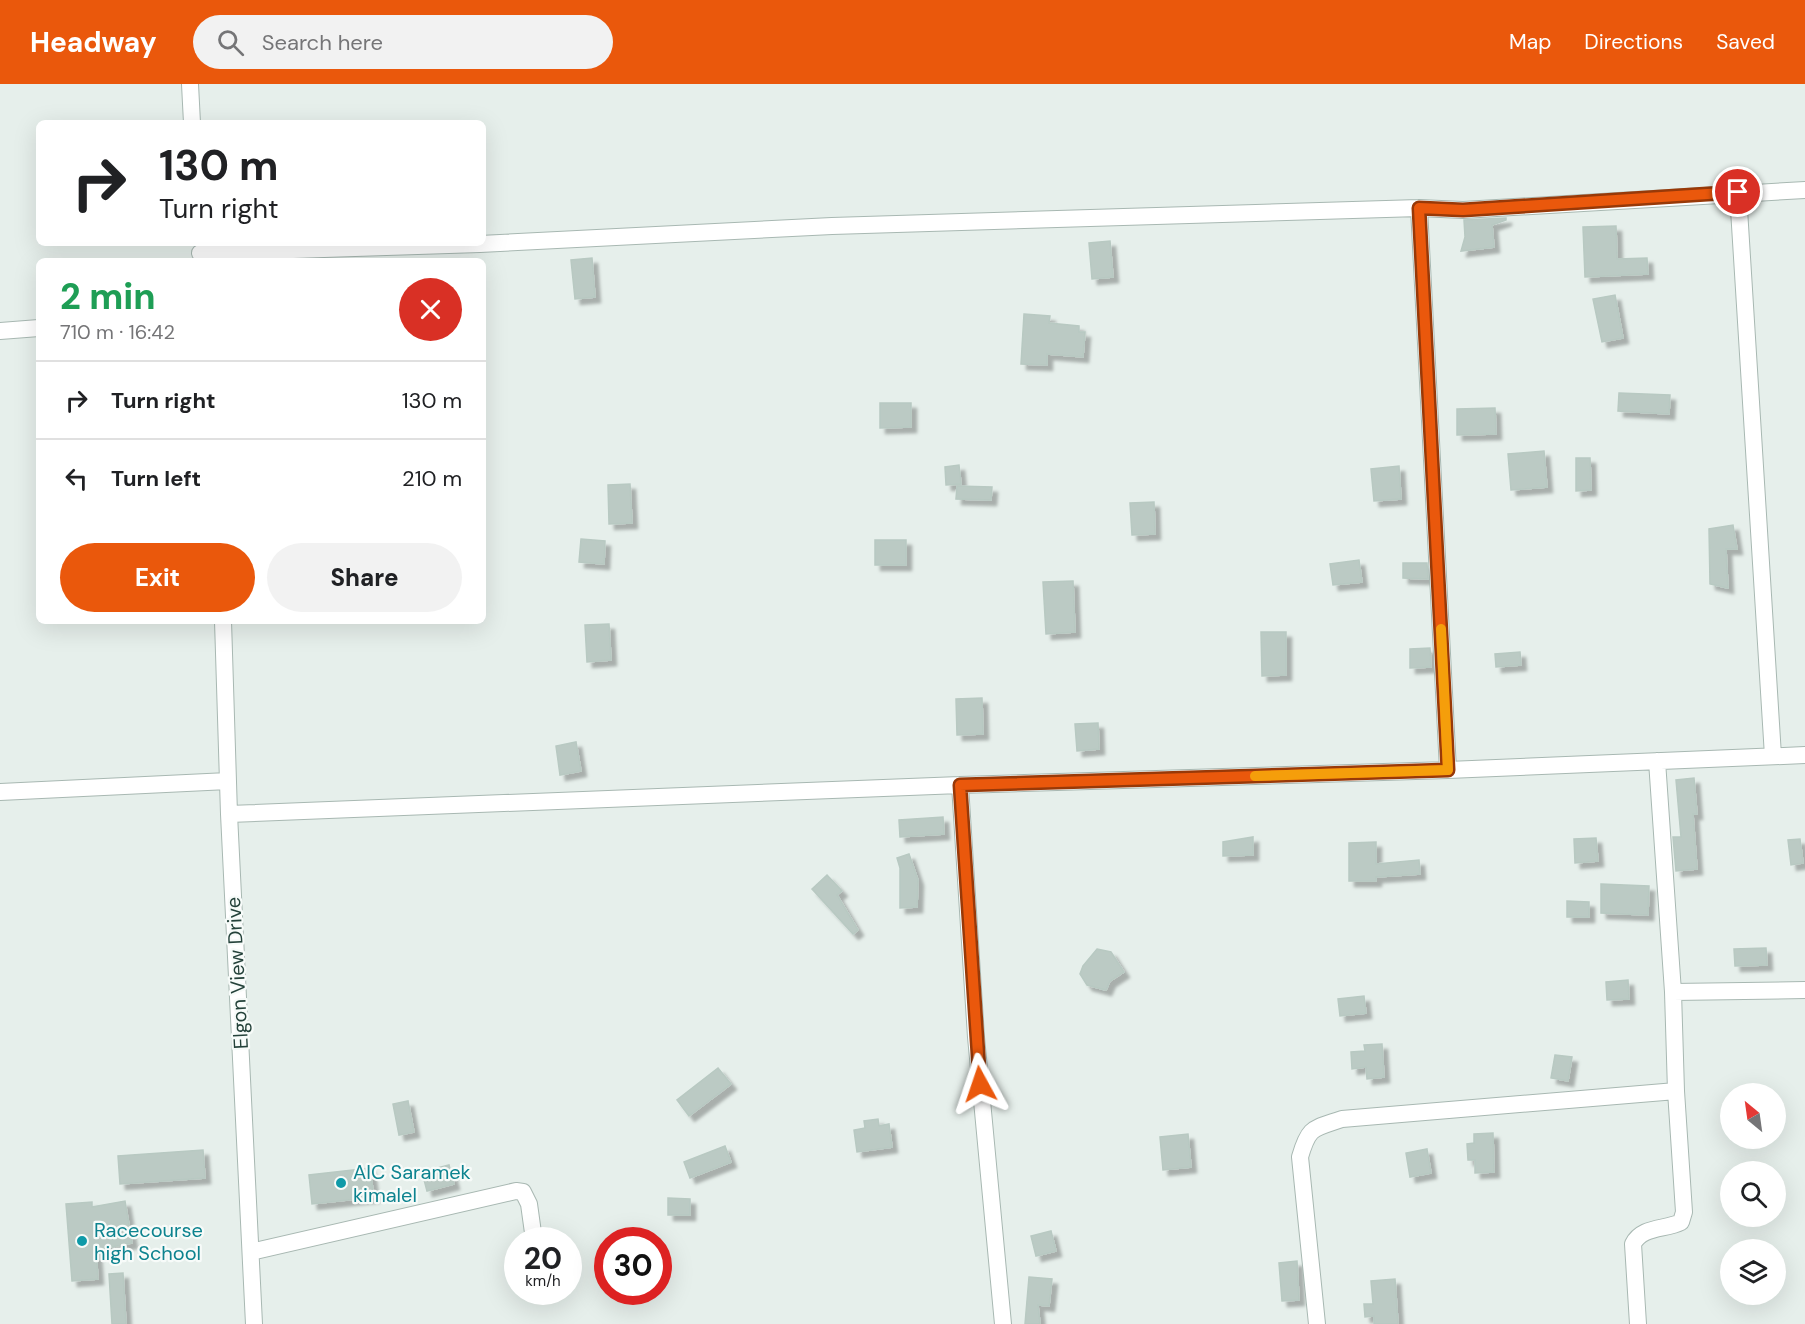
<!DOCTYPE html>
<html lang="en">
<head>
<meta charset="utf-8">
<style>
	:root { --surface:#fff; --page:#f2f2f2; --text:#202124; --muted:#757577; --line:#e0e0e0; --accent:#ea580c }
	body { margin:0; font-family:"DM Sans",sans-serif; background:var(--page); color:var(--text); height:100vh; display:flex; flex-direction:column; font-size:22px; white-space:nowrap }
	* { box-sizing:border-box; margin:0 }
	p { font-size:20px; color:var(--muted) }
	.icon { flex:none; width:33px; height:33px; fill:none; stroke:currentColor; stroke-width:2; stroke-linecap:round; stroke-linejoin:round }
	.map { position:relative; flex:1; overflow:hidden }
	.drawer { position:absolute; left:36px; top:174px; width:450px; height:366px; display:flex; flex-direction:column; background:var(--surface); border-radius:9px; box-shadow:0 6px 24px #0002 }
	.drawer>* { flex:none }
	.hud { position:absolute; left:36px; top:36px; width:450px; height:126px; border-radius:9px; box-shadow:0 6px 24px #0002; background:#fff; color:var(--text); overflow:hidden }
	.needle { width:39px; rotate:331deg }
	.tools { position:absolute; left:1720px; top:999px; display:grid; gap:12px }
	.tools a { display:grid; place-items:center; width:66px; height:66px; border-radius:50%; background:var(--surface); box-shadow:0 6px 24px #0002; font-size:30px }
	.speed { position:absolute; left:504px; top:1143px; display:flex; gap:12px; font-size:30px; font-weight:700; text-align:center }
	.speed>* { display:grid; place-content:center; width:78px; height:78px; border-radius:50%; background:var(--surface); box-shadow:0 6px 24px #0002; line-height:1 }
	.speed small { font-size:15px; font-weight:400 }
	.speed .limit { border:9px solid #d22; background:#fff; color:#111 }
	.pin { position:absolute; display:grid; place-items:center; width:51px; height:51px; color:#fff; margin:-26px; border:3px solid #fff; border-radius:50%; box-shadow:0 2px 6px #0007 }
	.me { position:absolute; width:66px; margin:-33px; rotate:355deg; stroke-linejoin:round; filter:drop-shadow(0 0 4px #0008) }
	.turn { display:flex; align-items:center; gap:21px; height:126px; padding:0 24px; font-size:27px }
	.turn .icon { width:78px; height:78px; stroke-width:2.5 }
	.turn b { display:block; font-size:42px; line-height:51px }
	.round { display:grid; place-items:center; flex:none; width:63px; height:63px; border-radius:32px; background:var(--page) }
	.headline { display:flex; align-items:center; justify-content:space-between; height:102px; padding:0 24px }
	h1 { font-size:36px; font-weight:800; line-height:45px; color:#1e9e55 }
	.primary-button { display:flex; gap:12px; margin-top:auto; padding:12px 24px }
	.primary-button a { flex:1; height:69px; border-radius:36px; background:var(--accent); color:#fff; font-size:24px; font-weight:800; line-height:69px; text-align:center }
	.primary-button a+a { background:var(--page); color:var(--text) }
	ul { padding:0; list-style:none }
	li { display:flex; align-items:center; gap:18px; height:78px; padding:0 24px; border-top:2px solid var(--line) }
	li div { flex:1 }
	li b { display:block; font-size:22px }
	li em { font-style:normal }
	header { display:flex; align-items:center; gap:36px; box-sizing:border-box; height:84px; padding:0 30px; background:var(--accent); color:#fff }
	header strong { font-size:28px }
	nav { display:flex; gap:33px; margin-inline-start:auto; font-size:21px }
	.search { width:420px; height:54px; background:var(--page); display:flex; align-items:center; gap:15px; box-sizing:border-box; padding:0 21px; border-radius:33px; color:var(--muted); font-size:22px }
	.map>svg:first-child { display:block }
</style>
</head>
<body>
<header>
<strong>Headway</strong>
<div class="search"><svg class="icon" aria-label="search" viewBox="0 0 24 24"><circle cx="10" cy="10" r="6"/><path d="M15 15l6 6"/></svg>Search here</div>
<nav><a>Map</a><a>Directions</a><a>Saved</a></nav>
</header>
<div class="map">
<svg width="1805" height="1240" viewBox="0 0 1805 1240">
	<defs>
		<filter id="shadow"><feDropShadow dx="5.5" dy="5.5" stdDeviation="1.5" flood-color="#0004"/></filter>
	</defs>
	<rect width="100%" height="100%" fill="#e6efeb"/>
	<path fill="#bbcac4" stroke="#b8c9c2" stroke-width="1.5" filter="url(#shadow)" d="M1506 134V136L1492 141 1494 163 1461 167 1465 153 1464 136Z
		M1616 142 1617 175 1647 174 1648 190 1585 193 1583 143Z
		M1110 157 1113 193 1092 195 1089 159Z
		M592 174 595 213 575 215 571 176Z
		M1615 211 1623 254 1602 258 1593 215Z
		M1024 230 1050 232 1049 239 1079 242V248H1085L1083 273 1047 270V281L1021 280Z
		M1619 309 1670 311 1669 330 1618 327Z
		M880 319H911V343L880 344Z
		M1495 324 1496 350 1457 351V325Z
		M1544 367 1547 403 1511 406 1508 370Z
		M1576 374H1590L1591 406 1576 407Z
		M959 381 961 400 946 401 945 383Z
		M1399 382 1401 415 1374 417 1371 385Z
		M630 400 632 439 609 440 608 401Z
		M957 402 992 403 991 416 956 415Z
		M1154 418 1155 450 1132 451 1130 419Z
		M1733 441 1737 465H1726L1728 504 1710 500 1709 445Z
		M581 455 605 457 604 480 579 478Z
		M875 456H906V481H875Z
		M1359 476 1362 498 1333 501 1330 480Z
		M1403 479H1427L1428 495 1403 494Z
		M1073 497 1075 548 1046 550 1043 498Z
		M609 540 611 576 587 578 585 541Z
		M1261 548H1286V591L1262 592Z
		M1430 564 1431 583 1410 584V565Z
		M1520 568 1521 581 1496 583 1495 570Z
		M982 614 983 650 957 651 956 615Z
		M1098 639 1099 665 1077 667 1075 640Z
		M576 658 581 687 560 691 556 662Z
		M1694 694 1697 730H1693L1697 785 1676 787 1673 753H1681L1676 696Z
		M943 733 944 750 900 753 899 736Z
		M1253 753V771L1223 772V758Z
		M1596 754 1598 777 1575 779 1574 755Z
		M1800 755 1803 779 1791 781 1788 756Z
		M1376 758V780L1419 776 1420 790 1376 793V797H1349V759Z
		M909 770 918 796 917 823 900 824V784L897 774Z
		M827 791 842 807 837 811 858 846 853 850 812 805Z
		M1601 800 1649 802 1648 831 1601 829Z
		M1567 817 1589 818V833H1567Z
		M1766 864 1767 881 1735 882 1734 865Z
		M1097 865 1111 868 1124 888 1110 897 1106 906 1087 901 1080 890 1083 882Z
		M1628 896 1629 915 1607 916 1606 898Z
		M1364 912 1366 929 1340 932 1338 915Z
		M1382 960 1384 993 1367 995 1366 983 1352 985 1351 968 1365 967 1364 961Z
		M1555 971 1572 973 1568 997 1551 994Z
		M718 984 731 1000 689 1032 677 1016Z
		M408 1017 414 1048 399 1051 393 1020Z
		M878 1035 879 1042 889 1040 892 1063 857 1068 854 1046 865 1044 864 1037Z
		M1493 1049 1494 1088 1475 1089V1076H1468L1467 1060 1474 1059V1050Z
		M1188 1050 1191 1083 1163 1086 1160 1053Z
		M725 1062 731 1078 690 1094 684 1078Z
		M1427 1065 1431 1089 1410 1093 1406 1069Z
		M203 1066 205 1094 120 1100 118 1072Z
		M449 1081 454 1100 427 1107 422 1088Z
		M370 1084 374 1113 312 1120 309 1091Z
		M668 1114 690 1115V1131H668Z
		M125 1117 132 1159 96 1166 98 1195 72 1197 66 1120 92 1118V1123Z
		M1051 1147 1056 1167 1036 1172 1031 1152Z
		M1297 1177 1299 1216 1282 1217 1279 1179Z
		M123 1189 126 1240H112L109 1190Z
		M1029 1193 1052 1195 1049 1222 1038 1221 1040 1240H1025Z
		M1395 1195 1398 1240H1374V1232L1365 1233 1364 1220H1373L1371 1197Z"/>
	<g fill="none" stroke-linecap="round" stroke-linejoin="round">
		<g stroke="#a8b8b2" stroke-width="18">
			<path id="minor" d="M190 0 192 39
				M1738 109 1773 672
				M1419 124 1448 686
				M200 169 480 160 832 142 1419 124 1463 126 1805 106
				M0 247 39 244
				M223 537 229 730 254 1240
				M960 701 976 953 1003 1240
				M0 708 228 697
				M229 730 960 701 1448 686 1805 671
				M1673 908 1805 906
				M251 1168 516 1107 523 1108 529 1120 534 1156
				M1317 1240 1300 1073C1309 1042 1313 1045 1342 1035L1676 1007
				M1638 1240 1633 1160C1642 1142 1665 1146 1681 1138L1684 1128 1676 1007 1673 908 1657 677"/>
		</g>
		<use href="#minor" stroke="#fff" stroke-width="16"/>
	</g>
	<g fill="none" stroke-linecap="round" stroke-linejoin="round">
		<g stroke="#983908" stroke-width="15">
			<path id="route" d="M980 1000 960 701 1448 686 1419 124 1463 126 1738 108"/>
		</g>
		<use href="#route" stroke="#ea580c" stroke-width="10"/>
		<path stroke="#f59e0b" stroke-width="10" d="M1255 692 1448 686 1441 545"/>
	</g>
	<g fill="#0f9aa8" stroke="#f7fbf9" stroke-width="2">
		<circle cx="341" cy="1099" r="6"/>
		<circle cx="82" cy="1157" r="6"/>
	</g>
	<g text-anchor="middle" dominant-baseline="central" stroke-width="4.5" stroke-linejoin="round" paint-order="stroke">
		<g font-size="20" fill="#24423a" stroke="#f7fbf9">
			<text transform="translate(237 889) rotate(-93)">Elgon View Drive</text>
		</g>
		<g font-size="20" fill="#0d838f" stroke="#f7fbf9" text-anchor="start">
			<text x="353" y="1088">AIC Saramek<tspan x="353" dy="23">kimalel</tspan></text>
			<text x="94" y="1146">Racecourse<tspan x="94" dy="23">high School</tspan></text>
		</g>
	</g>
</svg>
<div class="tools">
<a><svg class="needle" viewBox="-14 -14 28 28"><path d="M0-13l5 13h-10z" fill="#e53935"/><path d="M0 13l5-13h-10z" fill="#757577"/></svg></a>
<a><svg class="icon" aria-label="search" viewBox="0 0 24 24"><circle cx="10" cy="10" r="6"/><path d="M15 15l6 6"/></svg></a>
<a><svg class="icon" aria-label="layers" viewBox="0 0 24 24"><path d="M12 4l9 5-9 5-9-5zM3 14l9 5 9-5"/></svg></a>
</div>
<div class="speed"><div>20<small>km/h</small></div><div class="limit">30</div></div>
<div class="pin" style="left:1738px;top:108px;background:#d93025"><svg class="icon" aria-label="arrive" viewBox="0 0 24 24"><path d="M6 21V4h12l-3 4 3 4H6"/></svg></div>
<svg class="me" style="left:980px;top:1000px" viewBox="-20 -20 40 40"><path d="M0-17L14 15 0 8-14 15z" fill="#ea580c" stroke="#fff" stroke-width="4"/></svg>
<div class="hud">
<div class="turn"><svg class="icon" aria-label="right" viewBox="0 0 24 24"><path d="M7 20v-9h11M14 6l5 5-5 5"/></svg><div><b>130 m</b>Turn right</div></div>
</div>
<section class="drawer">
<div class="headline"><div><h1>2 min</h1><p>710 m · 16:42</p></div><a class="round" style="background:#d93025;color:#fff"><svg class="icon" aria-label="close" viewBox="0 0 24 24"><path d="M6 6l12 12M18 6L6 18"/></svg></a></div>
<ul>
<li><svg class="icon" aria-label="right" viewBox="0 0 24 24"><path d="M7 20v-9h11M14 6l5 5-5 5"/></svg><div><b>Turn right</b></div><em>130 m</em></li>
<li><svg class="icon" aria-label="left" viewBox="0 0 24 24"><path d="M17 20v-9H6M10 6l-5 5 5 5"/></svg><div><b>Turn left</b></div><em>210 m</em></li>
</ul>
<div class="primary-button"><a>Exit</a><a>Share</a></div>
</section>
</div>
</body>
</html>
